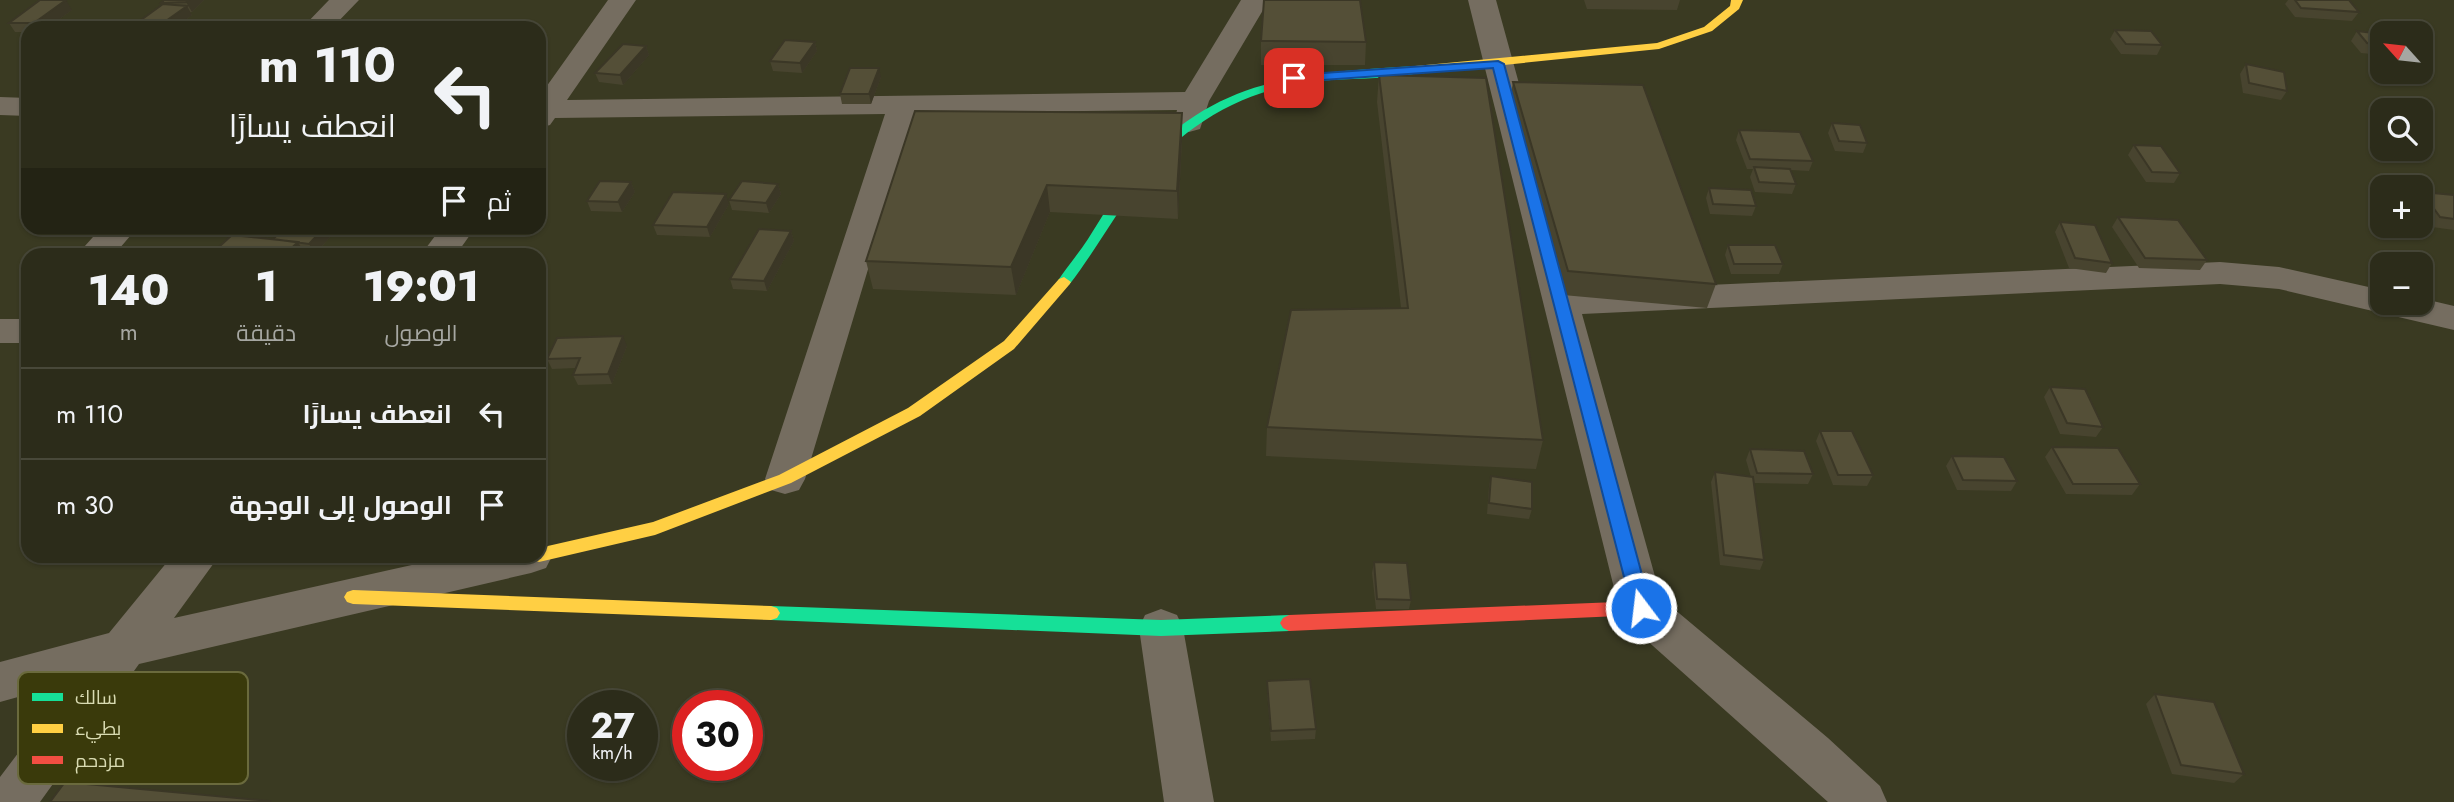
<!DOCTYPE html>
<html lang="ar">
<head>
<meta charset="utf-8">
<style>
	:root { --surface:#2c2c1a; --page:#343423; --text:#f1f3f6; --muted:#a6a7a2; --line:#484839 }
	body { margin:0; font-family:Jost,Cairo,sans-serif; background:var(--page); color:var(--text); direction:rtl; height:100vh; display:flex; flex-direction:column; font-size:26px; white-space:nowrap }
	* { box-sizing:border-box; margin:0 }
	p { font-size:23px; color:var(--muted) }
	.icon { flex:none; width:38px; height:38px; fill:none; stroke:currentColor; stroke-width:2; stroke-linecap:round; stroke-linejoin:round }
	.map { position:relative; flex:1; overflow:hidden; direction:ltr }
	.drawer { position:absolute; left:21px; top:248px; width:525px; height:315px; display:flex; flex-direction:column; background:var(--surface); border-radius:21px; box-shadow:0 2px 5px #0004,0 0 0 2px var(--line); direction:rtl }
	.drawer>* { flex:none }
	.hud { position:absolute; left:21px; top:21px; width:525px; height:214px; border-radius:21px; box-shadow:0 2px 5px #0004,0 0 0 2px var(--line); direction:rtl; background:#2c2c1a; color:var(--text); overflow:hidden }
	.needle { width:46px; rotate:297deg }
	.buttons { position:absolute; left:2370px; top:21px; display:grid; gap:14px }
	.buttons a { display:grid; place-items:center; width:63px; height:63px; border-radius:14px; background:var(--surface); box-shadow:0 2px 5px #0004,0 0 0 2px var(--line); font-size:35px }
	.speed { position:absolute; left:567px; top:690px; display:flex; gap:14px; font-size:35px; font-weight:700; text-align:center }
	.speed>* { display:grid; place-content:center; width:91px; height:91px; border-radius:50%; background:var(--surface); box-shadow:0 2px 5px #0004,0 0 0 2px var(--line); line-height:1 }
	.speed small { font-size:18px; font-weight:400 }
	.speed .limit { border:10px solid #d22; background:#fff; color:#111 }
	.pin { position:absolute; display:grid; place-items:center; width:60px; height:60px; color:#fff; margin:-30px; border-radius:14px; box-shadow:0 4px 10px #0006 }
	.me { position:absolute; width:77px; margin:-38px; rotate:345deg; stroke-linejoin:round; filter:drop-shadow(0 0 5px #0008) }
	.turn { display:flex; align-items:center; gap:24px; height:147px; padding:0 35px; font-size:32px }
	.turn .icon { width:91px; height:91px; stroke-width:2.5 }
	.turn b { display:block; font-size:49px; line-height:60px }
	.then { display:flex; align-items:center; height:66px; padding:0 35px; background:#0003; gap:14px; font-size:26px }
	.eta { display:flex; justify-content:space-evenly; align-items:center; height:119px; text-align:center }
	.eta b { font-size:42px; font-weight:800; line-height:49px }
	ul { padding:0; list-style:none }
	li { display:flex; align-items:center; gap:21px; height:91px; padding:0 35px; border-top:2px solid var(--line) }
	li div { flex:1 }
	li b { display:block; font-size:26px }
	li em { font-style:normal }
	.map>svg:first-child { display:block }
</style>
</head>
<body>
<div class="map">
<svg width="2454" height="802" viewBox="0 0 2454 802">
	<rect width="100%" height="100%" fill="#3a3a22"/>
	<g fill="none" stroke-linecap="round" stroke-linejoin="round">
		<path fill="#756d60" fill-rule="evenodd" d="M329 0H359L332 28H302Z
			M608 0H636L567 100 1185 92 1241 0H1269L1209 101 1200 129 1189 132 1178 129 1174 123 1177 110 915 113 805 479 799 490 785 494 771 490 765 479 885 114 555 118 550 125 539 128V97Z
			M1468 0H1496L1576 291 2220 262 2279 267 2382 290V303H2420V298L2454 306V330L2279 289 2220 284 1582 314 1661 598 1828 738 1880 786 1887 802H1828L1625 621 1619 608Z
			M0 97 28 98V116L0 115Z
			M101 228H137L113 256H76Z
			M441 228H475L455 256H420Z
			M0 319H28V343H0Z
			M539 542 546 544 552 556 546 568 531 573 139 664 40 802H0V777L72 682 0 702V662L109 633 172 556H219L174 618 452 556H539Z
			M1161 609 1177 615 1183 628 1214 802H1164L1139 628 1145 615Z"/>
		<path fill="#16e098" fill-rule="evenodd" d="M1415 66 1419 67V73C1381 81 1341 77 1302 83 1234 94 1175 131 1135 188 1112 220 1093 254 1069 285H1059L1057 282C1067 267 1078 254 1088 239 1104 214 1119 187 1139 164 1219 76 1303 73 1415 66Z
			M771 606 1161 620 1289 615 1295 618 1298 623 1295 628 1289 631 1161 636 771 620 765 618 762 613 765 608Z"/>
		<path fill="#ffcf43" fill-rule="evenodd" d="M1731 0H1743L1739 9 1712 31 1659 49 1415 74 1409 70 1415 66 1657 43 1704 27 1730 6Z
			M1064 277 1071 282 1069 285 1014 349 920 416 791 483 655 535 539 562 533 560 531 556H539V548L653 522 779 475 908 408 1004 341 1059 279Z
			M353 590 771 606 777 608 780 613 777 618 771 620 353 604 347 602 344 597 347 592Z"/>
		<path fill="#f24e42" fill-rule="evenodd" d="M1641 601 1647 603 1650 608 1647 613 1641 615 1289 631 1283 628 1280 623 1283 618 1289 615Z"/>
	</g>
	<path fill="#48442f" d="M164 0H204L192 12H190L192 15 175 28H130L162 5 161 3Z
		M1584 0H1680L1677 10 1587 9Z
		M2288 0H2349L2359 12 2352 21 2295 17 2285 4Z
		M72 10 47 28H28V32H15L9 23Z
		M2115 30 2162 45 2157 55 2121 54 2110 39Z
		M2357 31 2382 34V55L2361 53 2351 41Z
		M1261 41 1366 42 1365 65H1261Z
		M815 42 817 51 802 73 773 71 770 61Z
		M646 46 649 55 623 85 599 82 595 73Z
		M2246 64 2287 91 2281 100 2243 93 2240 74Z
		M1379 75 1543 440 1536 469 1266 456 1267 427 1401 308 1377 102Z
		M881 77 871 104H842L840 94Z
		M1513 82 1716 284 1707 308 1563 295 1509 105Z
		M915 111 1182 141 1178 219 1050 212 1016 295 873 289 866 261Z
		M1832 123 1867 143 1863 153 1835 151 1828 133Z
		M1739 130 1813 161 1809 171 1791 170 1796 184 1792 194 1755 192 1750 177 1753 169H1747L1736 140Z
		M2134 145 2180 173 2174 183 2146 182 2128 155Z
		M631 182 635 192 622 212 591 211 587 201Z
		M778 184 781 194 769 213 732 210 729 200Z
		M1709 188 1756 206 1752 216 1710 214 1706 198Z
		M2422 192 2454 195V230L2432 227 2420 210V195Z
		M729 204 710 237 657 235 653 225Z
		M2118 217 2207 260 2200 270 2139 268 2112 227Z
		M2060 222 2112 263 2106 273 2069 268 2055 232Z
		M285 228H328L332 235 315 254 304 253 306 256H209L273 239Z
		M791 231 794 241 767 291 733 289 730 279Z
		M1728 245 1783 264 1779 274H1731L1725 255Z
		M627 346 612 384 578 385 573 375 576 368 552 369 547 359Z
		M2050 387 2103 427 2096 437 2060 434 2044 397Z
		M1820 431 1873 475 1867 486 1833 485 1816 441Z
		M2052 447 2140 484 2132 495 2066 494 2045 457Z
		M1750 449 1813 474 1808 484 1754 483 1764 560 1760 570 1720 565 1711 482 1715 472 1751 477 1746 460Z
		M1952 456 2017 481 2011 491 1957 490 1946 466Z
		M1491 476 1532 509 1529 519 1487 514 1489 486Z
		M1374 562 1411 600 1409 609H1376L1372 573Z
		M1267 681 1316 729 1315 739 1271 741 1267 691Z
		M2155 694 2244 774 2234 783 2172 774 2146 704Z"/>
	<path fill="#3b3726" d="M66 0 72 10 47 28H37L34 23Z
		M189 0H204L192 12 186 2Z
		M187 6 192 15 175 28H156Z
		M815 42 817 51 802 73 800 63Z
		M646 46 649 55 623 85 620 75Z
		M879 68 881 77 871 104 869 94Z
		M1182 113V141L1178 219 1177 191Z
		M631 182 635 192 622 212 618 202Z
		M778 184 781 194 769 213 766 203Z
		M1047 185 1050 212 1016 295 1011 267Z
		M726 194 729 204 710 237 707 227Z
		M324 228H328L332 235 315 254 309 244Z
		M791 231 794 241 767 291 764 281Z
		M298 242 306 256H283Z
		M623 336 627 346 612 384 608 374Z"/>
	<path fill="#544f37" stroke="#3b3726" stroke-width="2" d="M40 0H66L34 23H9Z
		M164 0H189L186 2 161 3Z
		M1264 0H1360L1366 42 1261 41Z
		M2295 0H2349L2359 12 2301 8Z
		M163 4 187 6 156 28H130Z
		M2115 30 2151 31 2162 45 2126 44Z
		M2357 31 2382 34V45L2367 43Z
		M785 40 815 42 800 63 770 61Z
		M623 44 646 46 620 75 595 73Z
		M2246 64 2284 72 2287 91 2249 83Z
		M850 68H879L869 94H840Z
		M1379 75 1486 78 1543 440 1267 427 1291 310 1408 308Z
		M1513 82 1643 85 1716 284 1568 271Z
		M915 111 1182 113 1177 191 1047 185 1011 267 866 261Z
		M1832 123 1860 125 1867 143 1839 141Z
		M1739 130 1800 132 1813 161 1750 159Z
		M2134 145 2161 146 2180 173 2152 172Z
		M1754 167 1790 169 1796 184 1759 182Z
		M600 181 631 182 618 202 587 201Z
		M742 181 778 184 766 203 729 200Z
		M1709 188 1751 190 1756 206 1713 204Z
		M673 192 726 194 707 227 653 225Z
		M2422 192 2454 195V219L2440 217Z
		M2118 217 2178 220 2207 260 2145 258Z
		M2060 222 2095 225 2112 263 2075 258Z
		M285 228H324L309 244 273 239Z
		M759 229 791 231 764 281 730 279Z
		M232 235 298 242 283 256H209Z
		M1728 245H1775L1783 264H1734Z
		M623 336 608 374 573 375 580 358 547 359 557 338Z
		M2050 387 2085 389 2103 427 2067 423Z
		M1820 431H1852L1873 475H1838Z
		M2052 447 2118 448 2140 484H2073Z
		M1750 449 1804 451 1813 474 1757 473Z
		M1952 456 2004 457 2017 481 1963 480Z
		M1715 472 1753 477 1764 560 1724 555Z
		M1491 476 1532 482V509L1489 503Z
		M1374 562 1407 563 1411 600 1377 599Z
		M1310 679 1316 729 1271 731 1267 681Z
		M2155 694 2214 702 2244 774 2181 765Z
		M65 782 270 801 269 802H50Z"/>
	<path fill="#1a73e8" stroke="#114b97" stroke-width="2" d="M1498 61 1504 64 1651 608 1641 615 1632 608 1493 68 1294 82 1288 78 1294 75Z"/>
	<rect x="18" y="672" width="230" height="112" rx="10" fill="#3a3a0b" stroke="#6a6a3d" stroke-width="2"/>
	<rect x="32" y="693" width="31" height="8" fill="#16e098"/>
	<rect x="32" y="724" width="31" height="9" fill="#ffcf43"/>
	<rect x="32" y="756" width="31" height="8" fill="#f24e42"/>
	<g font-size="19" fill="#d9dbb2">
		<text x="75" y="704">سالك</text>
		<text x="75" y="735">بطيء</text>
		<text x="75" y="767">مزدحم</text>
	</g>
</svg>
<div class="buttons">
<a><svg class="needle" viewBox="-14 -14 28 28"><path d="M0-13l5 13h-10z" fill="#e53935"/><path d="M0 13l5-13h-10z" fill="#a6a7a2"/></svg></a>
<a><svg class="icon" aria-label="search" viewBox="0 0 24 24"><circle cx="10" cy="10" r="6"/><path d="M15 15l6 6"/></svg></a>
<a>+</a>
<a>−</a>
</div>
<div class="speed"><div>27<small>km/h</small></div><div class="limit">30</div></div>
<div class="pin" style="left:1294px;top:78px;background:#d93025"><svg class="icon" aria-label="arrive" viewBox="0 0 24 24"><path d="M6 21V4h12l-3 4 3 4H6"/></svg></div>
<svg class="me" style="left:1641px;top:608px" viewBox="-20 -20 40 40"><circle r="17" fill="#1a73e8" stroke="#fff" stroke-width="3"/><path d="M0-11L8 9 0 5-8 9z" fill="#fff"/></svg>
<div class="hud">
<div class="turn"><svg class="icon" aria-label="left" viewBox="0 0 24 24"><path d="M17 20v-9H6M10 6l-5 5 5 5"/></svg><div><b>110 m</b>انعطف يسارًا</div></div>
<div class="then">ثم<svg class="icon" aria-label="arrive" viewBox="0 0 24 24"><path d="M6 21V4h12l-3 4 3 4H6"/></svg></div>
</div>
<section class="drawer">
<div class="eta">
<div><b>19:01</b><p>الوصول</p></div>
<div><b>1</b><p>دقيقة</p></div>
<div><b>140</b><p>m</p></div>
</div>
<ul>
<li><svg class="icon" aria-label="left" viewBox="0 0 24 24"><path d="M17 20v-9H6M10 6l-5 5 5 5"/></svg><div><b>انعطف يسارًا</b></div><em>110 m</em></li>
<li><svg class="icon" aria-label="arrive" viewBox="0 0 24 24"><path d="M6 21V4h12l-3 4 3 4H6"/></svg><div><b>الوصول إلى الوجهة</b></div><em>30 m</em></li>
</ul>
</section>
</div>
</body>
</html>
